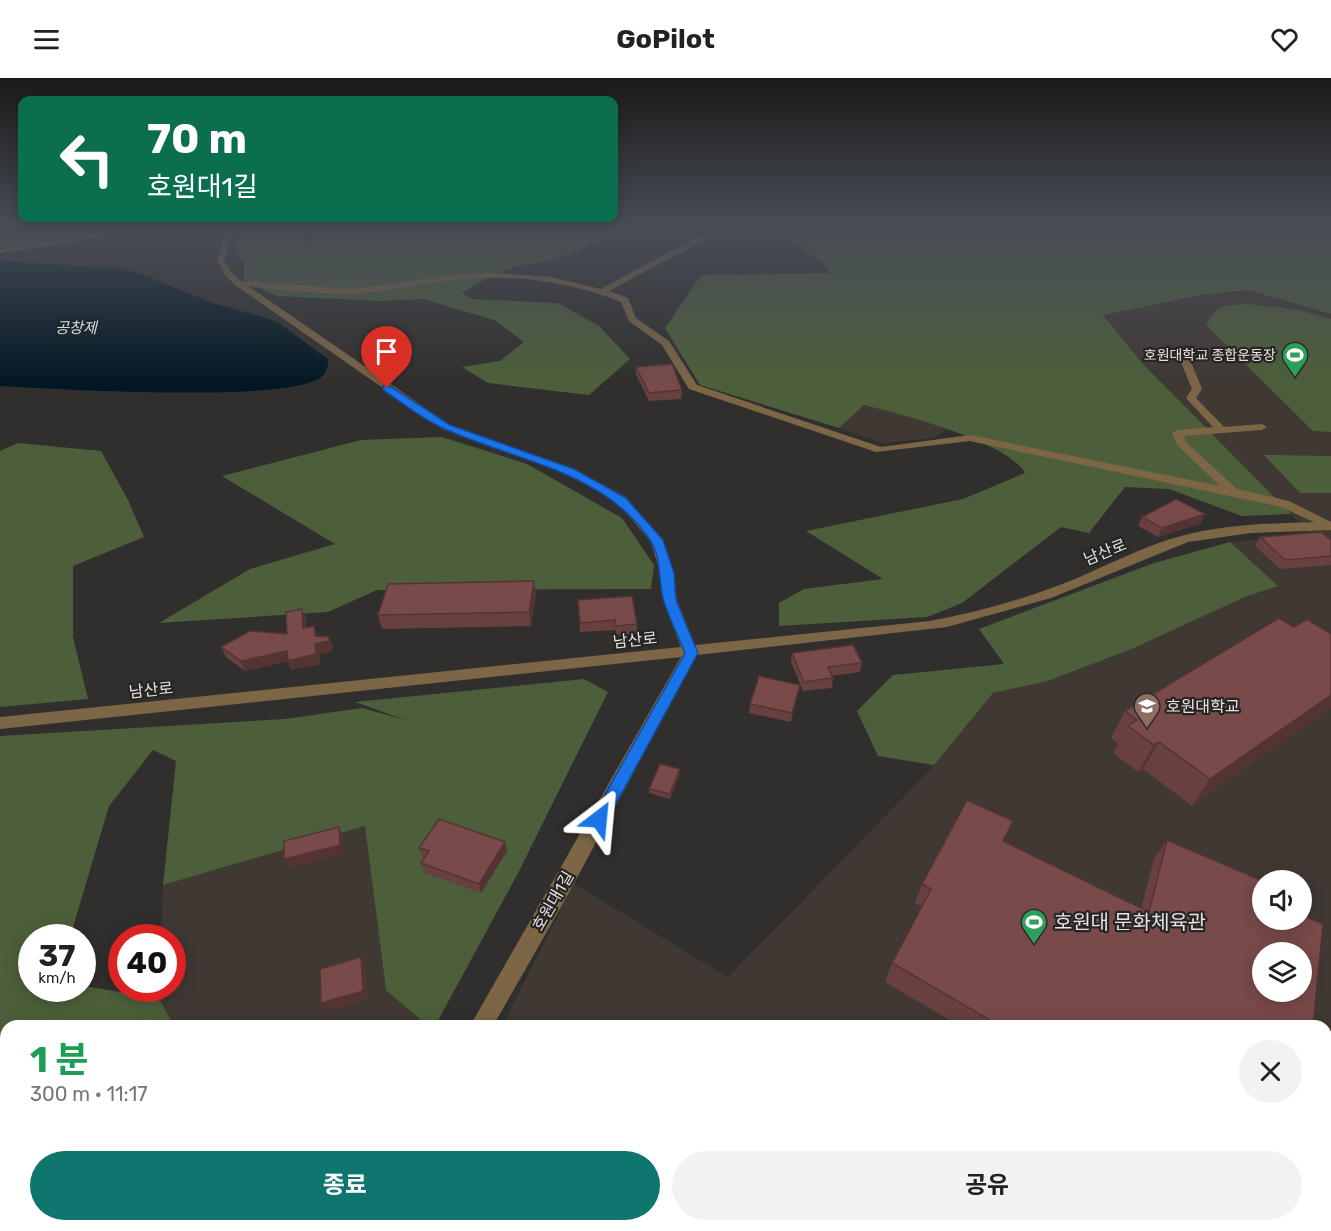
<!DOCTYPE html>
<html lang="ko">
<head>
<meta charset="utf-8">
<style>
	:root { --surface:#fff; --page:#f2f2f2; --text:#222; --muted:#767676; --accent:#0f766e }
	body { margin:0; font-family:Rubik,"Noto Sans KR",sans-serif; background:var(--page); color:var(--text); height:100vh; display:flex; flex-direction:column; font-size:22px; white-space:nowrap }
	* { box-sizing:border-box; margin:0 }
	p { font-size:20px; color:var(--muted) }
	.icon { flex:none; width:33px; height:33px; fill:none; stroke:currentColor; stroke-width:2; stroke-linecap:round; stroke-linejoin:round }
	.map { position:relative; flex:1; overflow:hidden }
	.details { position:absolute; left:0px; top:942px; width:1332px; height:212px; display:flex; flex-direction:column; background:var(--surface); border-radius:18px 18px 0 0; box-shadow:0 3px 15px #0003 }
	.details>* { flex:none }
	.top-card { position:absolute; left:18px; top:18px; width:600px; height:126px; border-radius:12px; box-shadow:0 3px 15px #0003; background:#0b6e4f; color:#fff; overflow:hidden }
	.fabs { position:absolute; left:1252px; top:792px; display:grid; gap:12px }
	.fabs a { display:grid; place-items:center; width:60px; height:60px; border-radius:50%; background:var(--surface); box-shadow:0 3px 15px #0003; font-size:30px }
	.speed { position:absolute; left:18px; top:846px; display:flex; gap:12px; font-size:30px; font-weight:700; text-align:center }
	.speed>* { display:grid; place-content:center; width:78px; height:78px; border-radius:50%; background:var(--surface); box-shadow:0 3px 15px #0003; line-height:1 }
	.speed small { font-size:15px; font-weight:400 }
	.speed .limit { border:9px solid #d22; background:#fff; color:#111 }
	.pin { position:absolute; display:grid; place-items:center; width:51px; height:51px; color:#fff; margin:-62px -26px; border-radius:50% 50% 50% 0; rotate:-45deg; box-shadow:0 0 6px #0007 }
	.pin .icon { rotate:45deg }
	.me { position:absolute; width:66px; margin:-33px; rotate:29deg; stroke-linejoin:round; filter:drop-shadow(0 0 4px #0008) }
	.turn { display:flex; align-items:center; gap:21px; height:126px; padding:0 30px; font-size:27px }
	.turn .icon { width:78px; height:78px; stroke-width:2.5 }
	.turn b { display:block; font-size:42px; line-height:51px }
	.round { display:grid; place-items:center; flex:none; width:63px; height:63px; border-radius:32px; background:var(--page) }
	.head { display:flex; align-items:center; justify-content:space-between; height:102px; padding:0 30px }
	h1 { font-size:36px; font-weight:700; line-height:45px; color:#1e9e55 }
	.cta { display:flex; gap:12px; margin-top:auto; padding:12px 30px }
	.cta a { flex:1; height:69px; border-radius:36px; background:var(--accent); color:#fff; font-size:24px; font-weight:700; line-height:69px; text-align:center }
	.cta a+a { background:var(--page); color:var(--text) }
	header { display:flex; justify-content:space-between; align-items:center; height:78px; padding:0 30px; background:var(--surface); font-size:27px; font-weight:700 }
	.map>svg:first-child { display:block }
</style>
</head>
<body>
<header><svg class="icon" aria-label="menu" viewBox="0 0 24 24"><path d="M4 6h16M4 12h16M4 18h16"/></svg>GoPilot<svg class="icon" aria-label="heart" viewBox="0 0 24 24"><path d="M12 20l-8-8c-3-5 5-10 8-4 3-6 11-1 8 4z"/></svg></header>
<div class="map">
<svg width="1331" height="1153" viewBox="0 0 1331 1153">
	<rect width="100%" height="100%" fill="#312f2d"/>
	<path fill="#3f3833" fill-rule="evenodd" d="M1248 212 1331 236V1153H397L400 1148H1326V948H502L574 806 728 899 927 695 993 615 1048 603 1134 570 1245 519 1277 509 1230 464 1311 457 1142 285 1102 236 1201 217ZM1263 802H1302V842H1263ZM1263 874H1302V914H1263Z
		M864 327 925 342 947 352 933 360 882 365 839 350Z
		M365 748 386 911 428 948H174L159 920V911L172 910V860L161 859 163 807Z"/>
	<path fill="#4d5f3a" d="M35 148H97L102 153 19 169H0V153L8 155Z
		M275 148H323L303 152 310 164 323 148H634L621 156 548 183 520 187 496 195 462 215 472 221 558 225 599 248 630 281 589 317 488 305 462 289 500 283 524 264 494 242 423 221 383 223 276 218 244 202V182L240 180 235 167 245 155Z
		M773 148H1331V236L1248 212 1201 217 1103 237 1142 285 1291 436 1242 438 1169 411 1125 409 1089 455 1061 449 962 525 927 539 779 548V525L804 511 883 501 806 453 963 421 1025 395C1007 363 900 336 864 327L839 350 700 307 665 250 701 197 830 195 823 185Z
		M1248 226 1299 232 1331 241V354L1313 353 1206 247C1217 225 1226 228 1248 226Z
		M442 359 527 386 622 440 654 487 651 511 377 512 328 534 159 545 250 491 335 466 222 398 361 362Z
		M18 365 101 373 128 422 144 459 73 488V559L88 621 0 629V373Z
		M1264 377 1331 378V415H1300Z
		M1230 464 1278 508 1245 519 1134 570 1048 603 993 615 934 687 878 678 857 633 893 597 1004 586 979 551 1154 485Z
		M584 601 608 614 517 797 435 948H428L386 912 365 748 163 807 176 683 153 672 109 728 70 859 32 860V910H82L83 908 159 920 174 948H6V1148H284L287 1153H0V658L285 641 362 630 406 642 355 624Z
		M549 1148H903L911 1153H545Z"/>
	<path fill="#021723" d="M0 183 128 191 213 225 276 243 328 281C329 287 326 296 320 300 283 325 54 311 0 308Z"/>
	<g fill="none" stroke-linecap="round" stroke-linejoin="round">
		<path fill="#7c6646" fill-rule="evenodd" d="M129 148H141L69 165 0 175V171L69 161Z
			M722 153 725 157 702 163 609 213 628 220 636 240 669 263 697 307 881 369 970 357 1220 408 1177 367 1172 355 1177 352 1213 349 1186 320 1192 311 1178 277 1183 274 1188 277 1202 311 1196 320 1224 349 1262 346 1267 349 1262 352 1184 358 1186 364 1237 411 1289 423 1331 444V452L1281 429 970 363 876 374 689 311 662 267 629 243 621 224C566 202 506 195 447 203 419 206 393 213 365 215 323 218 280 211 238 207L234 205 238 203 353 211 461 196 496 195 552 199 601 211 696 159Z"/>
		<path fill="#7c6646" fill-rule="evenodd" d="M228 148H235L224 182 231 194 241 203 450 347 574 391 626 419 663 463 674 495 677 522 695 567 930 543C979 534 1028 520 1075 501 1110 486 1144 468 1181 458 1230 445 1281 445 1331 444V452L1251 455 1188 464 1051 520 947 549 697 577 565 822 493 948H470L681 579 0 651V639L681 569 663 522 660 495 651 464 618 425 566 395 442 351 235 207 225 197 217 182Z
			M360 1148H387L385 1153H358Z"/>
	</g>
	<path fill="#67403f" d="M636 289 682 312 681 321 649 323 636 297Z
		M1205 436 1201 445 1158 459 1138 448 1142 439Z
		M1260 459 1331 462V487L1280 491 1255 468Z
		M536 517 531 548 382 551 378 537Z
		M578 522 637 546V556L616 557V552L580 554Z
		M302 531 306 540V549L317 558 329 559 333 568V573L319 576 320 586 291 592 288 583 245 593 226 579 221 569 287 556Z
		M1294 549 1331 556V630L1192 728 1143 691 1138 694 1113 675 1118 666 1111 660 1125 633Z
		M792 575 862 585 860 594 832 598 833 600 832 610 803 613 791 584Z
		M798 616 791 644 749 635 750 626Z
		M680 691V696L670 721 649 715V711Z
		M1167 762 1313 948H960L885 904 892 885 922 829 915 825 922 806 1004 763 1141 830 1154 781Z
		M419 770 507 773 481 815 424 795 421 785 425 780 422 779Z
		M910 1148H960L958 1153H918Z"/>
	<path fill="#543433" d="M1205 436 1201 445 1158 459 1162 450Z
		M534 503 536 517 531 548 529 534Z
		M302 531 306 540 307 559 303 550Z
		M314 548 317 557 318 566 329 559 333 568V573L319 576 320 586 291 592 288 583 245 593 241 583Z
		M800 607 798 616 791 644 792 635Z
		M1331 617V630L1192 728 1210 701Z
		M1159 664 1143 691 1138 694 1154 667Z
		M680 691V696L670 721V716Z
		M339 749 343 758 344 776 289 790 284 781Z
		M505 764 507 773 481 815 479 806Z
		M361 879 365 888 368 922 326 933 321 925Z"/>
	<path fill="#784a49" stroke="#543433" stroke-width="1.5" fill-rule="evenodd" d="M672 286 682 312 649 315 636 289Z
		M1176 421 1205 436 1162 450 1142 439Z
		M1321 454 1331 462V478L1285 482 1260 459Z
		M534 503 529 534 378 537 388 506Z
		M632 518 637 546 616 548 615 542 580 545 578 522Z
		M302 531 303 550 314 548 315 558 329 559V563L315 566 316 576 288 583 287 573 241 583 221 569 250 553 287 556 286 534Z
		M1279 540 1294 549 1307 541 1331 556V617L1210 701 1159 664 1154 667 1128 648 1137 642 1125 633Z
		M853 567 862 585 828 589 833 600 804 604 792 575Z
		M759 598 800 607 792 635 750 626Z
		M660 686 680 691 670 716 649 711Z
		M967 722 1013 743 1003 763 1149 834 1167 762 1263 803V842H1302V837L1323 846 1313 948H1000L892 885 931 811 922 806ZM1263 874H1302V914H1263Z
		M439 741 505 764 479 806 421 785 429 773 419 770Z
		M339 749 340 767 284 781V763Z
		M361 879 363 913 321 925 320 891Z
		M917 1148H960L958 1153H925Z"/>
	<linearGradient id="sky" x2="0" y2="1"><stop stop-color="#1b1a19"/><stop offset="0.48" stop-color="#484d57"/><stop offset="1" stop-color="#484d57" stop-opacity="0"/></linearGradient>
	<rect width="1331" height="309" fill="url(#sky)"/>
	<path fill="#1a73e8" stroke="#114b97" stroke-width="1.5" d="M383 308H390L450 347 574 391 626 420 663 462 674 495 676 522 698 575 605 746H593L591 741 685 575C678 558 670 541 664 524 658 504 662 480 650 462 604 393 516 383 445 351 423 342 403 325 383 312Z"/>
	<defs>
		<g id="stadium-pin" transform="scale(1.35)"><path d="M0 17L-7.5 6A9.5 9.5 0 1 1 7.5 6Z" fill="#2e9e5b" stroke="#272523"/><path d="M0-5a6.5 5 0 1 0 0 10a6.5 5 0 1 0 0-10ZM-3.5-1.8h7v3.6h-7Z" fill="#fff"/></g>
		<g id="university-pin" transform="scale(1.35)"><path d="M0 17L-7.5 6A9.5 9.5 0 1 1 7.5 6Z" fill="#8d6e63" stroke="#272523"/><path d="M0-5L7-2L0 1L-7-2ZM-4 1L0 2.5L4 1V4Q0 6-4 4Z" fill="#fff"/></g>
	</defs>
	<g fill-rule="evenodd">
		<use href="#stadium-pin" x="1295" y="277"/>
		<use href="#university-pin" x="1147" y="628"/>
		<use href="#stadium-pin" x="1034" y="844"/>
	</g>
	<g text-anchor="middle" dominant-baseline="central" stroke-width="4.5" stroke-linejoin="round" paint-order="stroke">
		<g font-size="14" fill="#e5e3e2" stroke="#272523" text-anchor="end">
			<text x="1276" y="277">호원대학교 종합운동장</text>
		</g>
		<g font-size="15" font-style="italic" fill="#b9e2fc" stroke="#272523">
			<text x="76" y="250">공창제</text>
		</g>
		<g font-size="16" fill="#e5e3e2" stroke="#272523">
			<text transform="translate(1105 474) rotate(-22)">남산로</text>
			<text transform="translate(635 562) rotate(-6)">남산로</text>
			<text transform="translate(151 612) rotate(-6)">남산로</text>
			<text transform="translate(553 823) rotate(-60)">호원대1길</text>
		</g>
		<g font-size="16" fill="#e5e3e2" stroke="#272523" text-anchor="start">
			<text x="1166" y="628">호원대학교</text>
		</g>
		<g font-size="20" fill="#e5e3e2" stroke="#272523" text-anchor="start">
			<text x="1054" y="844">호원대 문화체육관</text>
		</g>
	</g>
</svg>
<div class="fabs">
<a><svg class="icon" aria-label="sound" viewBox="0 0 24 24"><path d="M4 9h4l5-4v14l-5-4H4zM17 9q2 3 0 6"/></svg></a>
<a><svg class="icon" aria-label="layers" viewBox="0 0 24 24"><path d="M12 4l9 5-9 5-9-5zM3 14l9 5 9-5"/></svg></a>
</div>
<div class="speed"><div>37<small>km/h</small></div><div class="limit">40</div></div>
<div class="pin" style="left:387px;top:310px;background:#d93025"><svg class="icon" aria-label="arrive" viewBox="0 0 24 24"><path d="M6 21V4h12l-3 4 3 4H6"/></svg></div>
<svg class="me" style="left:599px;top:741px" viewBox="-20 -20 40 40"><path d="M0-17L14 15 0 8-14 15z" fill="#1a73e8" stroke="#fff" stroke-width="4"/></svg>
<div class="top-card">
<div class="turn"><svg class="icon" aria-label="left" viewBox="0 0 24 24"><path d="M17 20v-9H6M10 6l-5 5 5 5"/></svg><div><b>70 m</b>호원대1길</div></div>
</div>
<section class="details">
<div class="head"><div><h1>1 분</h1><p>300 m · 11:17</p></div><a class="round"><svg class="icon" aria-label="close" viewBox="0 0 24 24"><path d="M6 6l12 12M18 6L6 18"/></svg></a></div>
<div class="cta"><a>종료</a><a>공유</a></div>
</section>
</div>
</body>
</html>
